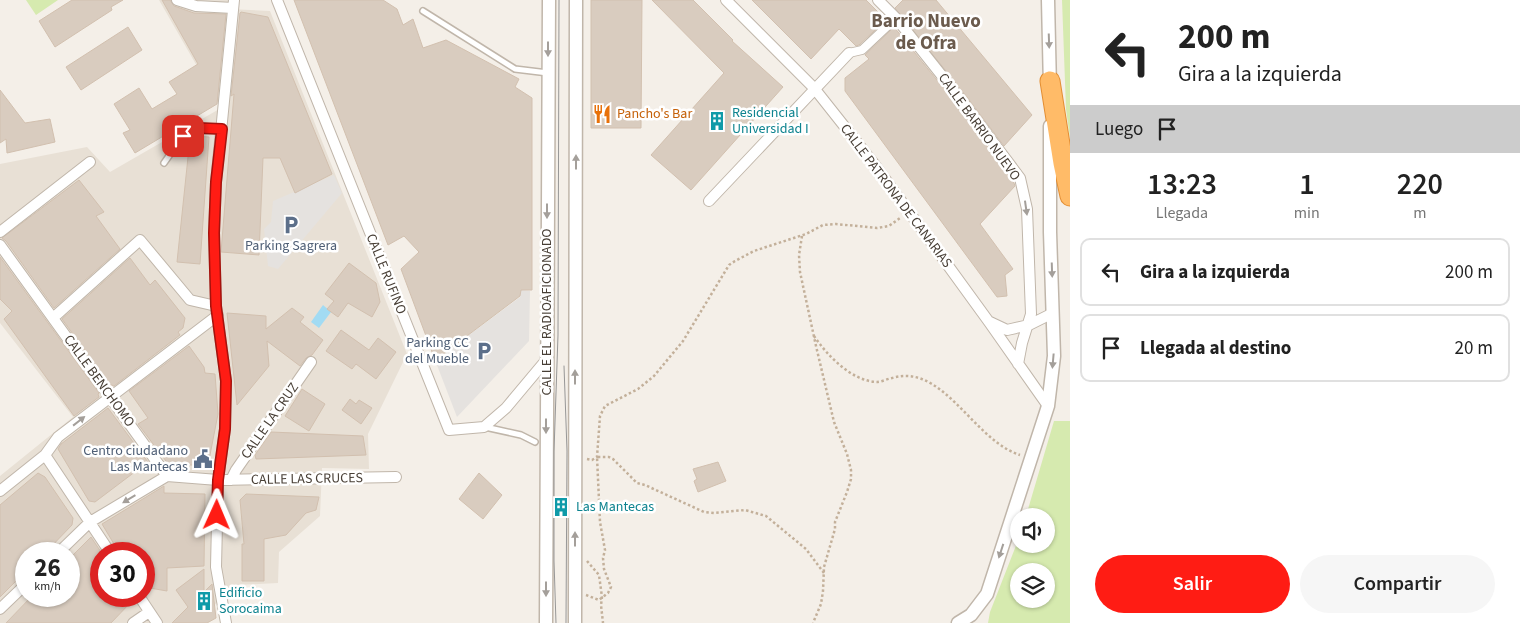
<!DOCTYPE html>
<html lang="es">
<head>
<meta charset="utf-8">
<style>
	:root { --surface:#fff; --page:#f6f6f6; --text:#222; --muted:#767676; --line:#e0e0e0; --accent:#ff1c14 }
	body { margin:0; font-family:"Source Sans 3",sans-serif; background:var(--page); color:var(--text); height:100vh; display:flex; flex-direction:column; font-size:19px; white-space:nowrap }
	* { box-sizing:border-box; margin:0 }
	p { font-size:16px; color:var(--muted) }
	.icon { flex:none; width:28px; height:28px; fill:none; stroke:currentColor; stroke-width:2; stroke-linecap:round; stroke-linejoin:round }
	.map { position:relative; flex:1; overflow:hidden }
	.side { display:flex; flex-direction:column; background:var(--surface); width:450px }
	.side>* { flex:none }
	.hud { background:#fff; color:var(--text); overflow:hidden }
	.tools { position:absolute; left:1010px; top:508px; display:grid; gap:10px }
	.tools a { display:grid; place-items:center; width:45px; height:45px; border-radius:50%; background:var(--surface); box-shadow:0 1px 4px #0004; font-size:25px }
	.speed { position:absolute; left:15px; top:542px; display:flex; gap:10px; font-size:25px; font-weight:700; text-align:center }
	.speed>* { display:grid; place-content:center; width:65px; height:65px; border-radius:50%; background:var(--surface); box-shadow:0 1px 4px #0004; line-height:1 }
	.speed small { font-size:12px; font-weight:400 }
	.speed .limit { border:8px solid #d22; background:#fff; color:#111 }
	.pin { position:absolute; display:grid; place-items:center; width:42px; height:42px; color:#fff; margin:-21px; border-radius:10px; box-shadow:0 2px 8px #0006 }
	.me { position:absolute; width:55px; margin:-28px; rotate:1deg; stroke-linejoin:round; filter:drop-shadow(0 0 4px #0008) }
	.turn { display:flex; align-items:center; gap:18px; height:105px; padding:0 25px; font-size:22px }
	.turn .icon { width:65px; height:65px; stroke-width:2.5 }
	.turn b { display:block; font-size:35px; line-height:42px }
	.then { display:flex; align-items:center; height:48px; padding:0 25px; background:#0003; gap:10px; font-size:19px }
	.eta { display:flex; justify-content:space-evenly; align-items:center; height:85px; text-align:center }
	.eta b { font-size:30px; font-weight:600; line-height:35px }
	.button { display:flex; gap:10px; margin-top:auto; padding:10px 25px }
	.button a { flex:1; height:58px; border-radius:30px; background:var(--accent); color:#fff; font-size:20px; font-weight:600; line-height:58px; text-align:center }
	.button a+a { background:var(--page); color:var(--text) }
	ul { padding:0; list-style:none }
	li { display:flex; align-items:center; gap:15px; height:68px; margin:0 10px 8px; padding:0 15px; border:2px solid var(--line); border-radius:10px }
	li div { flex:1 }
	li b { display:block; font-size:19px }
	li em { font-style:normal }
	main { display:flex; flex:1; min-height:0 }
	.map>svg:first-child { display:block }
</style>
</head>
<body>
<main>
<div class="map">
<svg width="1070" height="623" viewBox="0 0 1070 623">
	<rect width="100%" height="100%" fill="#f4efe8"/>
	<path fill="#e8e0d5" fill-rule="evenodd" d="M159 0H228V9L270 11 407 354 368 434 369 469 322 468 320 516 279 552 278 583 236 585 195 623H0V476L73 417 0 323V164L87 147 110 172 221 108ZM26 554H69V596H26ZM101 554H144V596H101Z"/>
	<path fill="#d6eaaf" fill-rule="evenodd" d="M26 0H58L36 15Z
		M1062 0H1070V138L1066 109Z
		M1054 421H1070V623H988L990 612 1019 538V544H1046V516H1026ZM1019 571H1046V599H1019Z"/>
	<path fill="#e5e2df" d="M334 175 342 193 278 269 268 266 264 229 271 222 273 201Z
		M521 290 530 291 529 341 457 417 435 360 520 297Z"/>
	<path fill="#a2dbf3" d="M323 305 331 312 319 328 311 322Z"/>
	<path fill="#d9ccbf" stroke="#d2c0af" d="M72 0H123L111 7 112 10 55 47 39 21Z
		M162 0H170L174 6 194 13 226 14 217 104 135 153 123 133 130 130 114 104 139 88 152 109 177 94 169 82 198 64Z
		M294 0H383L397 9 403 25 413 19 423 48 446 40 519 79 515 87 532 98V290H521L520 296 435 360 401 269 419 252 404 236 388 245Z
		M591 0H642L641 128H591Z
		M652 0H693L733 40 732 41 783 87 691 190 651 155 724 73Z
		M752 0H866L884 18 885 17 887 19 859 45 856 46 839 29 811 59Z
		M903 0H936L1032 115 1004 146 967 97 895 8Z
		M241 12 268 17 332 174 295 193 280 158H263L259 255 221 252 234 94 231 96 240 13Z
		M128 27 142 50 81 90 66 67Z
		M894 27 957 105 1014 183 1015 186 980 224 1013 269 1005 275 1007 296 997 297 845 91V78L869 59 865 55Z
		M0 90 25 123 50 119 55 142 7 153 6 139 0 143Z
		M194 136 209 137 200 264 177 262 190 138Z
		M79 180 104 212 96 216 120 249 54 308 6 241 2 238Z
		M0 257 99 393 98 394 99 397 74 416 4 319 12 311 0 299Z
		M130 258 150 285 155 280 185 318 183 328 178 332 180 335 114 386 109 384 62 319Z
		M349 263 376 283 380 302 372 317 348 303 338 317 327 309 334 301 325 294Z
		M292 308 304 317 300 322 323 340 312 355 306 358 300 366 267 341 269 366 237 405 227 313 266 316V329Z
		M341 330 369 350 378 338 396 352 376 379 356 364 352 369 326 351Z
		M189 346 204 367 205 373 215 374 218 414 209 460 203 465H169L138 424 148 418 129 391Z
		M302 389 325 404 309 431 285 416Z
		M350 399 356 404 359 400 372 408 361 424 342 410Z
		M108 408 148 462 95 502 89 501 58 449 61 444Z
		M271 432 363 436 366 455 256 459 255 455Z
		M718 462 726 481 698 492 694 481 697 479 693 469Z
		M38 473 45 477 73 518 72 525 44 554H26V571L0 597V505Z
		M479 473 502 495 483 519 459 499Z
		M164 486V493L205 494 204 566 167 568V591L144 587V554H120L102 524Z
		M246 494 319 497 316 510 306 513 286 535 264 539V581H242V544H244L240 500Z
		M91 537 101 552V596H127L131 602 111 623H6L32 596H69V559Z
		M204 569V592L212 584 216 618 207 623H172L188 607 176 590Z"/>
	<g fill="none" stroke-linecap="round" stroke-linejoin="round">
		<g stroke="#c0b6aa" stroke-width="8">
			<path id="service" d="M423 11 515 69 548 73
				M164 163 183 136 198 129H222
				M485 427 521 435 535 442"/>
		</g>
		<g stroke="#c0b6aa" stroke-width="10">
			<path id="pedestrian" d="M849 53 862 50 896 18"/>
		</g>
		<g stroke="#c0b6aa" stroke-width="12">
			<path id="minor" d="M177 0 196 6 233 8
				M277 0 449 430 484 427 506 408 547 359
				M726 0 814 88 875 165 989 322 1048 406
				M878 0 896 18 962 101 1020 178 1027 209 1031 314 1022 343 1018 364
				M709 201 849 53
				M0 232 90 162
				M0 245 167 476 218 480 396 477
				M53 318 140 240 190 300 216 306
				M990 322 1007 330 1029 325 1053 313
				M45 455 111 554
				M231 480 236 470 311 362
				M0 491 45 455 58 437 218 315
				M57 554 90 522 167 476
				M139 596 157 623
				M0 609 26 584
				M133 623 149 612
				M226 623 216 567 218 480 225 429 226 381 216 306 214 233 216 182 234 0"/>
		</g>
		<g stroke="#c0b6aa" stroke-width="15">
			<path id="tertiary" d="M1048 0 1050 88
				M546 623 549 0
				M575 623 576 0
				M958 623 971 615 987 594 1048 406 1054 356 1050 232V126"/>
		</g>
		<g stroke="#e38e33" stroke-width="21">
			<path id="motorway" d="M1050 81 1063 163 1070 196"/>
		</g>
		<path stroke="#c3b09a" stroke-width="2.5" stroke-dasharray="2.5 2.5" stroke-linecap="butt" d="M802 236 799 255 800 272 816 346 834 422 847 454 851 470V479L847 492 835 522V529L824 567 823 591 821 604 813 623
			M814 336C827 355 851 381 877 382 881 382 887 379 892 378 906 374 919 376 932 384 963 403 986 444 1020 455
			M587 459 592 460 597 457 600 416 605 406 638 389 654 376 683 341 729 265 735 261 754 251 806 234 823 225 836 224 877 228 889 226 900 218
			M587 561 599 575 602 597 601 605 603 623
			M586 595 599 600 608 593 611 587 604 569 603 558 605 550 600 522 597 457H609L613 459 637 483 645 485 704 512 714 513 745 510 766 516 806 549 824 573"/>
		<use href="#service" stroke="#fff" stroke-width="5"/>
		<use href="#pedestrian" stroke="#fff" stroke-width="8"/>
		<use href="#minor" stroke="#fff" stroke-width="10"/>
		<use href="#tertiary" stroke="#fff" stroke-width="12"/>
		<use href="#motorway" stroke="#ffbb68" stroke-width="19"/>
		<path stroke="#979797" stroke-width="1" d="M564 366 567 451 566 623
			M556 623 554 561V451L558 335 559 0"/>
	</g>
	<defs><path id="oneway-solid" d="M-6-.8H1V-3.2L6.5 0L1 3.2V.8H-6Z" transform="scale(1.25)"/></defs>
	<g fill="#a49f9a">
		<use href="#oneway-solid" transform="translate(1049 41) rotate(88)"/>
		<use href="#oneway-solid" transform="translate(548 49) rotate(90)"/>
		<use href="#oneway-solid" transform="translate(576 162) rotate(-90)"/>
		<use href="#oneway-solid" transform="translate(1026 208) rotate(82)"/>
		<use href="#oneway-solid" transform="translate(547 211) rotate(90)"/>
		<use href="#oneway-solid" transform="translate(1052 270) rotate(88)"/>
		<use href="#oneway-solid" transform="translate(1053 361) rotate(95)"/>
		<use href="#oneway-solid" transform="translate(575 377) rotate(-90)"/>
		<use href="#oneway-solid" transform="translate(79 421) rotate(-38)"/>
		<use href="#oneway-solid" transform="translate(546 426) rotate(90)"/>
		<use href="#oneway-solid" transform="translate(129 499) rotate(149)"/>
		<use href="#oneway-solid" transform="translate(575 539) rotate(-90)"/>
		<use href="#oneway-solid" transform="translate(1001 551) rotate(108)"/>
		<use href="#oneway-solid" transform="translate(546 589) rotate(90)"/>
	</g>
	<g fill="none" stroke-linecap="round" stroke-linejoin="round">
		<g stroke="#a6120d" stroke-width="12">
			<path id="route" d="M183 136 198 128 222 129 216 182 214 233 216 306 226 381 225 429 218 480 217 515"/>
		</g>
		<use href="#route" stroke="#ff1c14" stroke-width="9"/>
	</g>
	<defs>
		<g id="restaurant-bare" transform="scale(1.5)"><path d="M-5-6h1v4h1v-4h1v4h1v-4h1v5L-1.5 .5V6h-2V.5L-5-1ZM5-6V6H3V1.5H1.5Q1.5-4 5-6Z" fill="#e8710a" stroke="#fff" stroke-width="2.5" paint-order="stroke"/></g>
		<g id="building-bare" transform="scale(1.5)"><path d="M-4-6H4V6H1V3H-1V6H-4ZM-2.5-4.3h1.7v1.8h-1.7ZM.8-4.3h1.7v1.8H.8ZM-2.5-1h1.7V.8h-1.7ZM.8-1h1.7V.8H.8Z" fill="#0f9aa8" stroke="#fff" stroke-width="2.5" paint-order="stroke"/></g>
		<g id="parking-bare" transform="scale(1.5)"><path d="M-3.5-5.5H1a3.5 3.5 0 0 1 0 7H-1V5.5H-3.5ZM-1-3.4V-.6H.8a1.4 1.4 0 0 0 0-2.8Z" fill="#5c6f8a" stroke="#fff" stroke-width="2.5" paint-order="stroke"/></g>
		<g id="civic-bare" transform="scale(1.5)"><path d="M-.6-6.5H3V-4.5H.6V-3L4-1V1h2V6H-6V1h2V-1L-.6-3ZM-1.2 2.5V6h2.4V2.5Z" fill="#5c6f8a" stroke="#fff" stroke-width="2.5" paint-order="stroke"/></g>
	</defs>
	<g fill-rule="evenodd">
		<use href="#restaurant-bare" x="602" y="114"/>
		<use href="#building-bare" x="717" y="121"/>
		<use href="#parking-bare" x="291" y="225"/>
		<use href="#parking-bare" x="484" y="351"/>
		<use href="#civic-bare" x="203" y="459"/>
		<use href="#building-bare" x="561" y="507"/>
		<use href="#building-bare" x="204" y="601"/>
	</g>
	<g text-anchor="middle" dominant-baseline="central" stroke-width="5" stroke-linejoin="round" paint-order="stroke">
		<g font-size="14" fill="#0d838f" stroke="#fff" text-anchor="start">
			<text x="732" y="113">Residencial<tspan x="732" dy="16">Universidad I</tspan></text>
			<text x="576" y="507">Las Mantecas</text>
			<text x="219" y="593">Edificio<tspan x="219" dy="16">Sorocaima</tspan></text>
		</g>
		<g font-size="14" fill="#c56008" stroke="#fff" text-anchor="start">
			<text x="617" y="114">Pancho's Bar</text>
		</g>
		<g font-size="14" fill="#483f36" stroke="#fff">
			<text transform="translate(979 127) rotate(54)">CALLE BARRIO NUEVO</text>
			<text transform="translate(896 196) rotate(53)">CALLE PATRONA DE CANARIAS</text>
			<text transform="translate(386 274) rotate(68)">CALLE RUFINO</text>
			<text transform="translate(547 312) rotate(-90)">CALLE EL RADIOAFICIONADO</text>
			<text transform="translate(99 381) rotate(54)">CALLE BENCHOMO</text>
			<text transform="translate(270 421) rotate(-55)">CALLE LA CRUZ</text>
			<text transform="translate(307 479) rotate(-1)">CALLE LAS CRUCES</text>
		</g>
		<g font-size="14" fill="#4e5e75" stroke="#fff" text-anchor="end">
			<text x="291" y="246" text-anchor="middle">Parking Sagrera</text>
			<text x="469" y="343">Parking CC<tspan x="469" dy="16">del Mueble</tspan></text>
			<text x="188" y="451">Centro ciudadano<tspan x="188" dy="16">Las Mantecas</tspan></text>
		</g>
		<g font-size="19" font-weight="bold" fill="#6b5b4d" stroke="#fff">
			<text x="926" y="21">Barrio Nuevo<tspan x="926" dy="22">de Ofra</tspan></text>
		</g>
	</g>
</svg>
<div class="tools">
<a><svg class="icon" aria-label="sound" viewBox="0 0 24 24"><path d="M4 9h4l5-4v14l-5-4H4zM17 9q2 3 0 6"/></svg></a>
<a><svg class="icon" aria-label="layers" viewBox="0 0 24 24"><path d="M12 4l9 5-9 5-9-5zM3 14l9 5 9-5"/></svg></a>
</div>
<div class="speed"><div>26<small>km/h</small></div><div class="limit">30</div></div>
<div class="pin" style="left:183px;top:136px;background:#d93025"><svg class="icon" aria-label="arrive" viewBox="0 0 24 24"><path d="M6 21V4h12l-3 4 3 4H6"/></svg></div>
<svg class="me" style="left:217px;top:515px" viewBox="-20 -20 40 40"><path d="M0-17L14 15 0 8-14 15z" fill="#ff1c14" stroke="#fff" stroke-width="4"/></svg>
</div>
<section class="side">
<div class="hud">
<div class="turn"><svg class="icon" aria-label="left" viewBox="0 0 24 24"><path d="M17 20v-9H6M10 6l-5 5 5 5"/></svg><div><b>200 m</b>Gira a la izquierda</div></div>
<div class="then">Luego<svg class="icon" aria-label="arrive" viewBox="0 0 24 24"><path d="M6 21V4h12l-3 4 3 4H6"/></svg></div>
</div>
<div class="eta">
<div><b>13:23</b><p>Llegada</p></div>
<div><b>1</b><p>min</p></div>
<div><b>220</b><p>m</p></div>
</div>
<ul>
<li><svg class="icon" aria-label="left" viewBox="0 0 24 24"><path d="M17 20v-9H6M10 6l-5 5 5 5"/></svg><div><b>Gira a la izquierda</b></div><em>200 m</em></li>
<li><svg class="icon" aria-label="arrive" viewBox="0 0 24 24"><path d="M6 21V4h12l-3 4 3 4H6"/></svg><div><b>Llegada al destino</b></div><em>20 m</em></li>
</ul>
<div class="button"><a>Salir</a><a>Compartir</a></div>
</section>
</main>
</body>
</html>
